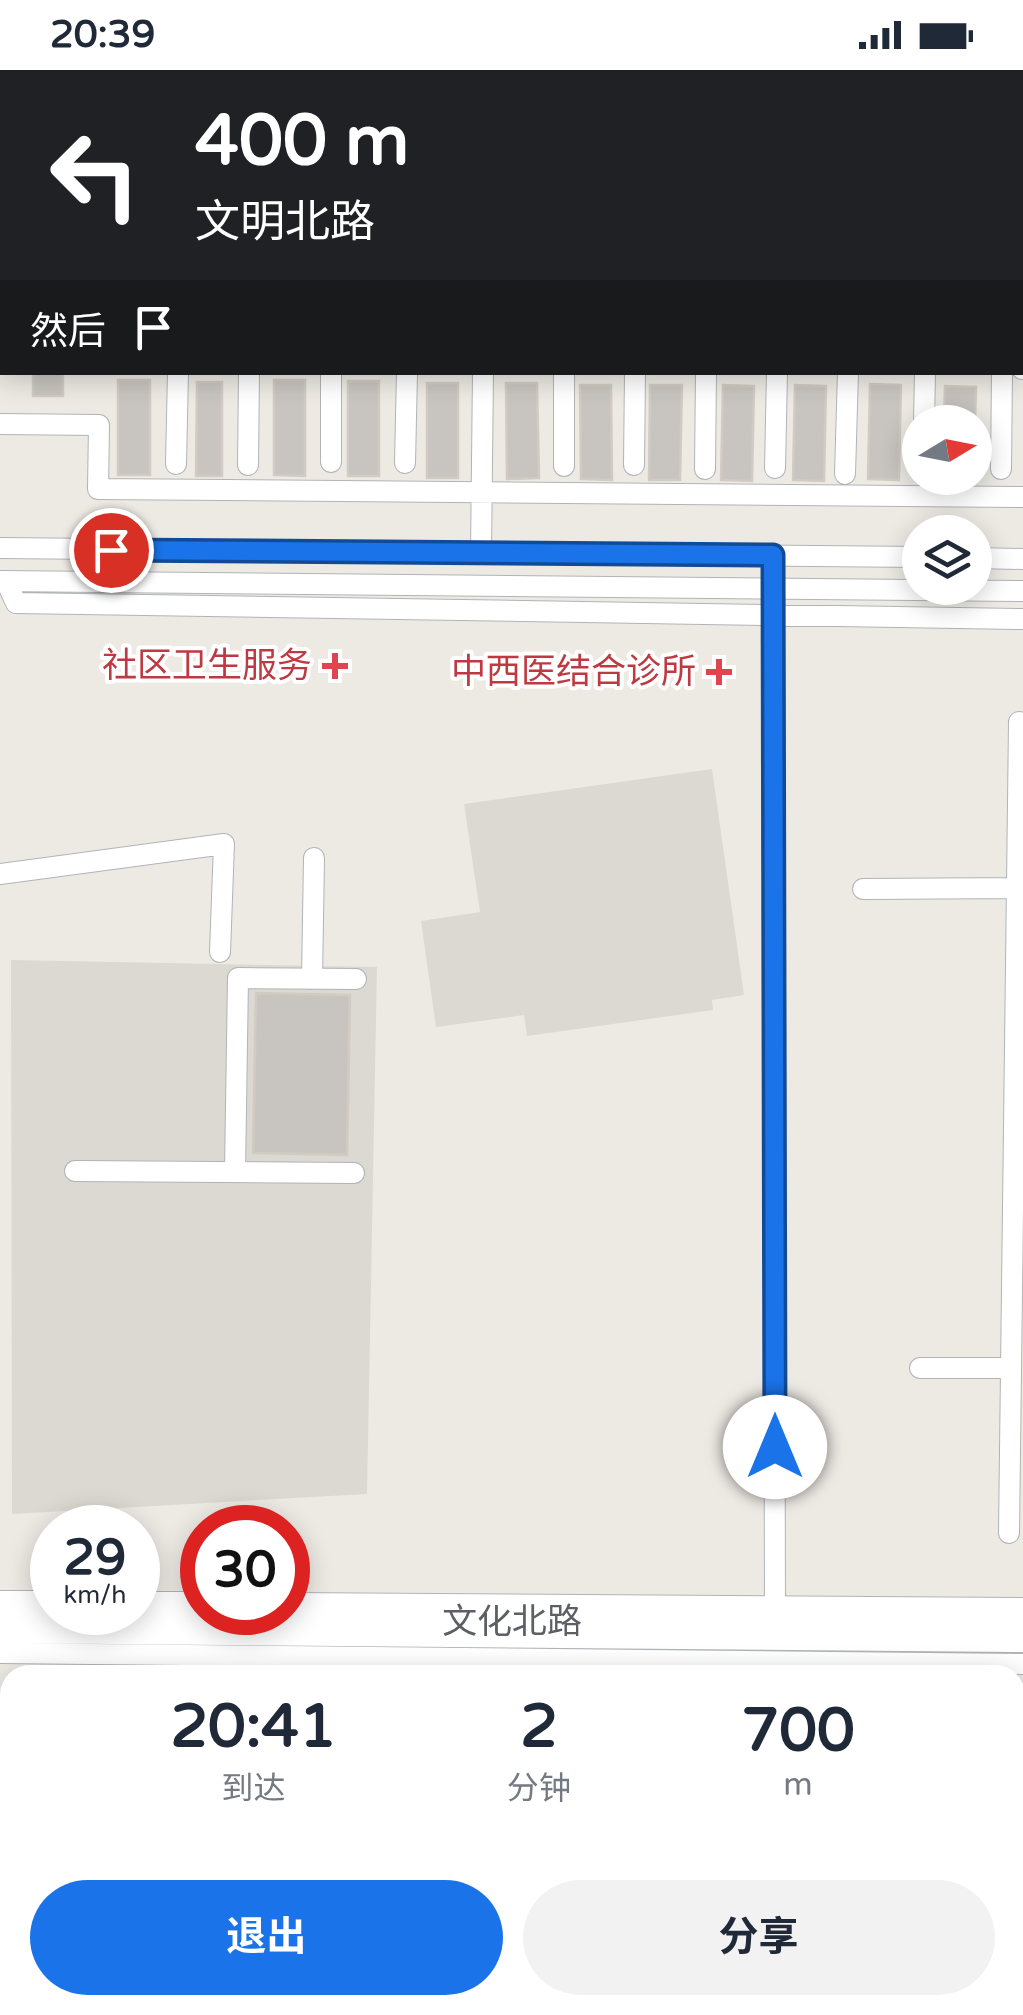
<!DOCTYPE html>
<html lang="zh">
<head>
<meta charset="utf-8">
<style>
	:root { --surface:#fff; --page:#f2f2f3; --text:#1f2937; --muted:#747a83; --accent:#1a73e8 }
	body { margin:0; font-family:"Varela Round","Noto Sans SC",sans-serif; background:var(--page); color:var(--text); height:100vh; display:flex; flex-direction:column; font-size:38px; white-space:nowrap }
	* { box-sizing:border-box; margin:0 }
	p { font-size:32px; color:var(--muted) }
	.icon { flex:none; width:55px; height:55px; fill:none; stroke:currentColor; stroke-width:2; stroke-linecap:round; stroke-linejoin:round }
	.map { position:relative; flex:1; overflow:hidden }
	.drawer { position:absolute; left:0px; top:1595px; width:1025px; height:350px; display:flex; flex-direction:column; background:var(--surface); border-radius:30px 30px 0 0; box-shadow:0 5px 25px #0003 }
	.drawer>* { flex:none }
	.top-card { position:absolute; left:0px; top:0px; width:1025px; height:305px; box-shadow:0 5px 25px #0003; background:#202124; color:#fff; overflow:hidden }
	.needle { width:65px; rotate:80deg }
	.buttons { position:absolute; left:902px; top:335px; display:grid; gap:20px }
	.buttons a { display:grid; place-items:center; width:90px; height:90px; border-radius:50%; background:var(--surface); box-shadow:0 5px 25px #0003; font-size:50px }
	.speed { position:absolute; left:30px; top:1435px; display:flex; gap:20px; font-size:50px; font-weight:700; text-align:center }
	.speed>* { display:grid; place-content:center; width:130px; height:130px; border-radius:50%; background:var(--surface); box-shadow:0 5px 25px #0003; line-height:1 }
	.speed small { font-size:25px; font-weight:400 }
	.speed .limit { border:15px solid #d22; background:#fff; color:#111 }
	.pin { position:absolute; display:grid; place-items:center; width:85px; height:85px; color:#fff; margin:-42px; border:5px solid #fff; border-radius:50%; box-shadow:0 2px 10px #0007 }
	.me { position:absolute; width:110px; margin:-55px; rotate:0deg; stroke-linejoin:round; filter:drop-shadow(0 0 8px #0008) }
	.turn { display:flex; align-items:center; gap:35px; height:210px; padding:0 30px; font-size:45px }
	.turn .icon { width:130px; height:130px; stroke-width:2.5 }
	.turn b { display:block; font-size:70px; line-height:85px }
	.then { display:flex; align-items:center; height:95px; padding:0 30px; background:#0003; gap:20px; font-size:38px }
	.eta { display:flex; justify-content:space-evenly; align-items:center; height:170px; text-align:center }
	.eta b { font-size:60px; font-weight:700; line-height:70px }
	.button { display:flex; gap:20px; margin-top:auto; padding:20px 30px }
	.button a { flex:1; height:115px; border-radius:60px; background:var(--accent); color:#fff; font-size:40px; font-weight:700; line-height:115px; text-align:center }
	.button a+a { background:var(--page); color:var(--text) }
	.status { display:flex; justify-content:space-between; align-items:center; height:70px; padding:0 50px; background:var(--surface); direction:ltr }
	.status svg { height:28px; fill:currentColor }
	.map>svg:first-child { display:block }
</style>
</head>
<body>
<div class="status"><b>20:39</b><svg viewBox="0 0 49 12"><path d="M0 12V9h3v3zM5 12V6h3v6zM10 12V3h3v9zM15 12V0h3v12zM26 1h20v11H26zM47 4h2v5h-2z"/></svg></div>
<div class="map">
<svg width="1023" height="1945" viewBox="0 0 1023 1945">
	<rect width="100%" height="100%" fill="#edeae4"/>
	<path fill="#dcd9d2" d="M712 699 744 925 712 930 713 940 527 966 524 945 436 957 421 851 480 842 464 734Z
		M11 890 377 897 367 1424 12 1444Z
		M7 1604H233L10 1605V1935H231V1945H3Z"/>
	<path fill="#c8c5c0" stroke="#d1cbc3" stroke-width="2.5" d="M33 302H63V326H33Z
		M118 310H150V405H118Z
		M274 310H305V406L274 405Z
		M348 311H379V406H348Z
		M197 312H222V406H196Z
		M427 313H458V408H427Z
		M506 313H537L539 408 507 409Z
		M870 314 901 315 899 410 868 409Z
		M580 315H611L612 410 581 409Z
		M650 315H682L680 410H649Z
		M723 315 754 316 752 411 721 410Z
		M795 315 826 316 824 411 793 410Z
		M945 316 976 317 975 352H944Z
		M256 923 350 925 347 1085 253 1083Z"/>
	<g fill="none" stroke-linecap="round" stroke-linejoin="round">
		<g stroke="#b1b4b7" stroke-width="22">
			<path id="minor" d="M226 0V2
				M460 0V2
				M535 0V2
				M693 0V2
				M763 0V2
				M835 0V2
				M996 0V2
				M86 2V0
				M153 2V0
				M307 2V0
				M387 2V0
				M591 2 613 0
				M1022 299H1023
				M924 352 925 303
				M0 354 99 355 98 419 1023 427
				M331 392V302
				M405 393 407 302
				M176 394 178 302
				M248 395 249 302
				M634 395 635 302
				M564 396V302
				M775 398 777 302
				M705 399 706 302
				M1001 399 1002 302
				M845 404 848 302
				M0 478 920 487
				M481 483 483 302
				M773 485 775 1554
				M975 488 1023 489
				M0 511 1023 521
				M6 511 16 533 1023 549
				M0 804 224 774 220 882
				M863 819 1017 818
				M312 909 314 788
				M75 1101 354 1103
				M235 1102 238 908 356 909
				M920 1298H1011
				M1009 1463 1019 652
				M0 1531H52
				M138 1532H202
				M288 1533 1023 1538
				M0 1548 1023 1557
				M0 1563 1023 1572
				M0 1583 1023 1594
				M52 1945V1935
				M146 1945V1935
				M242 1945V1935"/>
		</g>
		<use href="#minor" stroke="#fff" stroke-width="20"/>
	</g>
	<g fill="none" stroke-linecap="round" stroke-linejoin="round">
		<g stroke="#114b97" stroke-width="25">
			<path id="route" d="M111 480 773 485 775 1377"/>
		</g>
		<use href="#route" stroke="#1a73e8" stroke-width="18"/>
	</g>
	<g fill="#e0444e" stroke="#fff" stroke-width="4">
		<path d="M330 581h10v10h10v10h-10v10h-10v-10h-10v-10h10z"/>
		<path d="M714 587h10v10h10v10h-10v10h-10v-10h-10v-10h10z"/>
	</g>
	<g text-anchor="middle" dominant-baseline="central" stroke-width="8" stroke-linejoin="round" paint-order="stroke">
		<g font-size="35" fill="#be3a42" stroke="#fff" text-anchor="end">
			<text x="312" y="596">社区卫生服务</text>
			<text x="696" y="602">中西医结合诊所</text>
		</g>
		<g font-size="35" fill="#5c5f63" stroke="#fff">
			<text x="512" y="1552">文化北路</text>
		</g>
	</g>
</svg>
<div class="buttons">
<a><svg class="needle" viewBox="-14 -14 28 28"><path d="M0-13l5 13h-10z" fill="#e53935"/><path d="M0 13l5-13h-10z" fill="#747a83"/></svg></a>
<a><svg class="icon" aria-label="layers" viewBox="0 0 24 24"><path d="M12 4l9 5-9 5-9-5zM3 14l9 5 9-5"/></svg></a>
</div>
<div class="speed"><div>29<small>km/h</small></div><div class="limit">30</div></div>
<div class="pin" style="left:111px;top:480px;background:#d93025"><svg class="icon" aria-label="arrive" viewBox="0 0 24 24"><path d="M6 21V4h12l-3 4 3 4H6"/></svg></div>
<svg class="me" style="left:775px;top:1377px" viewBox="-20 -20 40 40"><circle r="19" fill="#fff"/><path d="M0-13L10 11 0 6-10 11z" fill="#1a73e8"/></svg>
<div class="top-card">
<div class="turn"><svg class="icon" aria-label="left" viewBox="0 0 24 24"><path d="M17 20v-9H6M10 6l-5 5 5 5"/></svg><div><b>400 m</b>文明北路</div></div>
<div class="then">然后<svg class="icon" aria-label="arrive" viewBox="0 0 24 24"><path d="M6 21V4h12l-3 4 3 4H6"/></svg></div>
</div>
<section class="drawer">
<div class="eta">
<div><b>20:41</b><p>到达</p></div>
<div><b>2</b><p>分钟</p></div>
<div><b>700</b><p>m</p></div>
</div>
<div class="button"><a>退出</a><a>分享</a></div>
</section>
</div>
</body>
</html>
